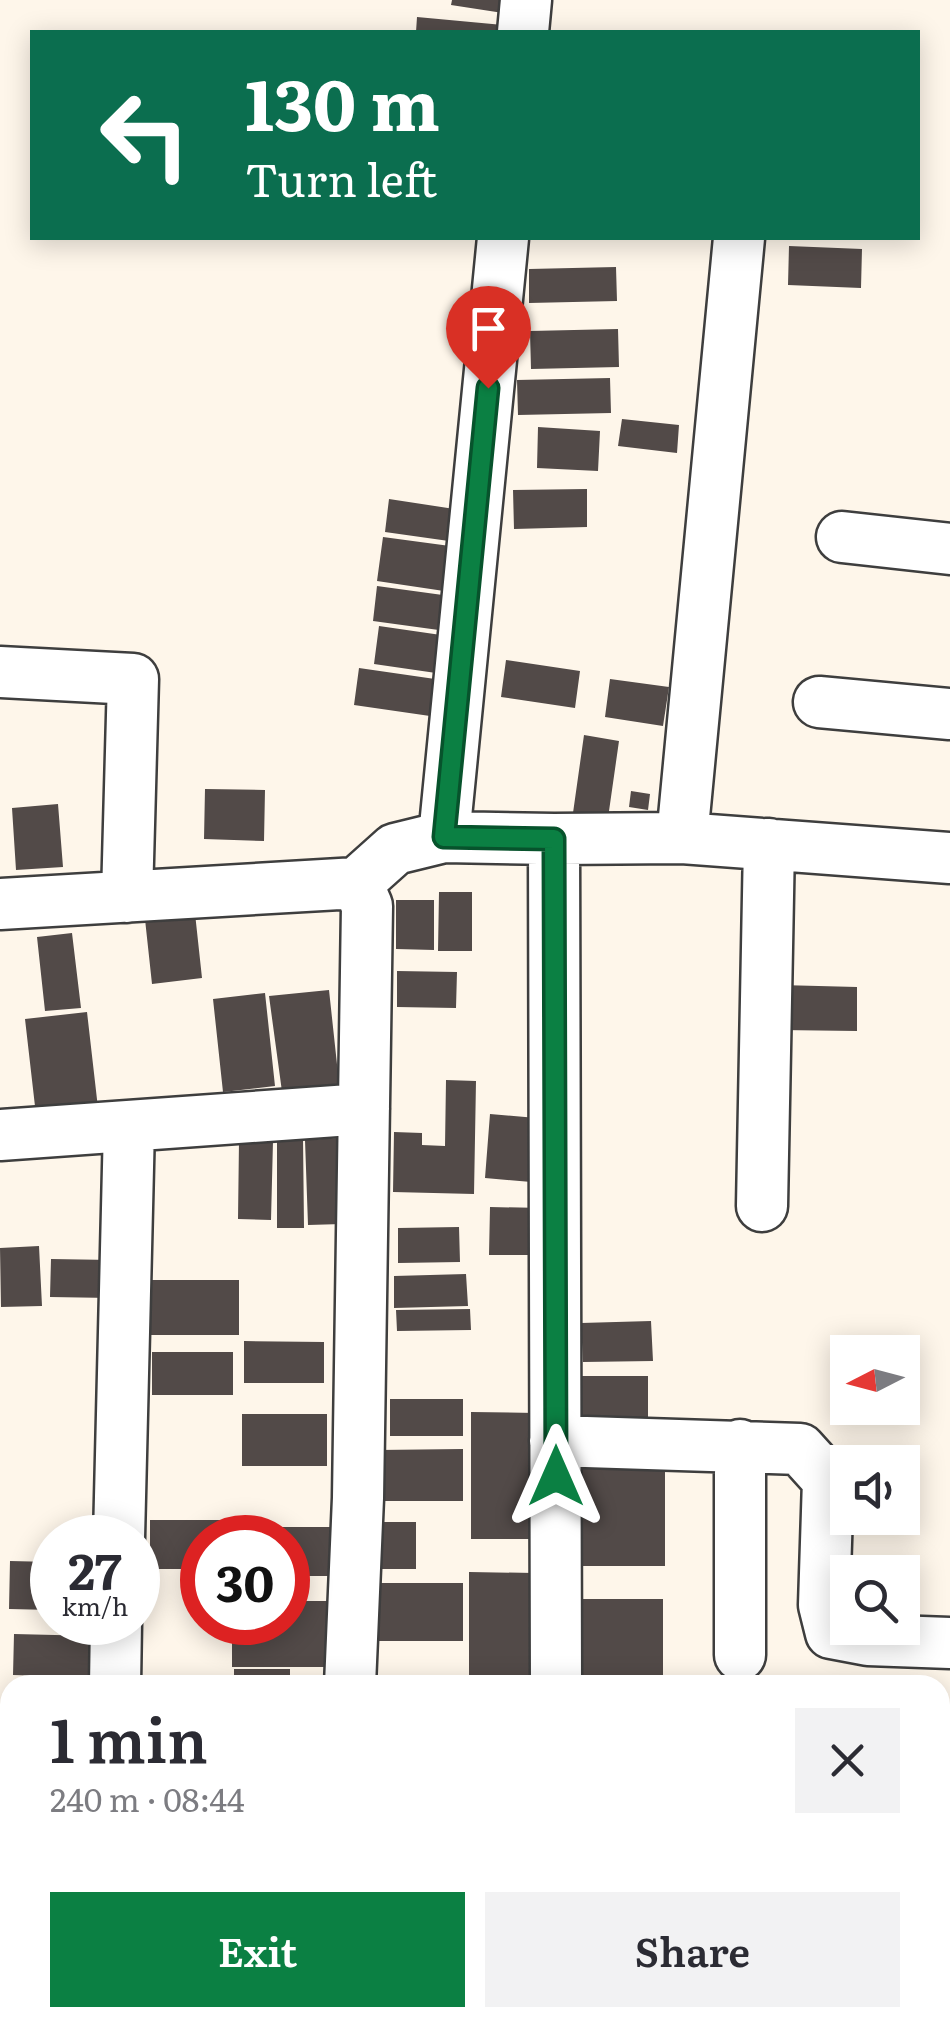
<!DOCTYPE html>
<html lang="en">
<head>
<meta charset="utf-8">
<style>
	:root { --surface:#fff; --page:#f2f2f3; --text:#2b2b33; --muted:#7c7c81; --accent:#0b8043 }
	body { margin:0; font-family:Literata,serif; background:var(--page); color:var(--text); height:100vh; display:flex; flex-direction:column; font-size:38px; white-space:nowrap }
	* { box-sizing:border-box; margin:0 }
	p { font-size:32px; color:var(--muted) }
	.icon { flex:none; width:55px; height:55px; fill:none; stroke:currentColor; stroke-width:2; stroke-linecap:round; stroke-linejoin:round }
	.map { position:relative; flex:1; overflow:hidden }
	.sheet { position:absolute; left:0px; top:1675px; width:950px; height:352px; display:flex; flex-direction:column; background:var(--surface); border-radius:30px 30px 0 0; box-shadow:0 5px 25px #0003 }
	.sheet>* { flex:none }
	.hud { position:absolute; left:30px; top:30px; width:890px; height:210px; border-radius:0px; box-shadow:0 5px 25px #0003; background:#0b6e4f; color:#fff; overflow:hidden }
	.needle { width:65px; rotate:264deg }
	.fabs { position:absolute; left:830px; top:1335px; display:grid; gap:20px }
	.fabs a { display:grid; place-items:center; width:90px; height:90px; border-radius:0px; background:var(--surface); box-shadow:0 5px 25px #0003; font-size:50px }
	.speed { position:absolute; left:30px; top:1515px; display:flex; gap:20px; font-size:50px; font-weight:700; text-align:center }
	.speed>* { display:grid; place-content:center; width:130px; height:130px; border-radius:50%; background:var(--surface); box-shadow:0 5px 25px #0003; line-height:1 }
	.speed small { font-size:25px; font-weight:400 }
	.speed .limit { border:15px solid #d22; background:#fff; color:#111 }
	.pin { position:absolute; display:grid; place-items:center; width:85px; height:85px; color:#fff; margin:-102px -42px; border-radius:50% 50% 50% 0; rotate:-45deg; box-shadow:0 0 10px #0007 }
	.pin .icon { rotate:45deg }
	.me { position:absolute; width:110px; margin:-55px; rotate:0deg; stroke-linejoin:round; filter:drop-shadow(0 0 8px #0008) }
	.turn { display:flex; align-items:center; gap:35px; height:210px; padding:0 50px; font-size:45px }
	.turn .icon { width:130px; height:130px; stroke-width:2.5 }
	.turn b { display:block; font-size:70px; line-height:85px }
	.round { display:grid; place-items:center; flex:none; width:105px; height:105px; border-radius:0px; background:var(--page) }
	.overview { display:flex; align-items:center; justify-content:space-between; height:170px; padding:0 50px }
	h1 { font-size:60px; font-weight:600; line-height:75px }
	.cta { display:flex; gap:20px; margin-top:auto; padding:20px 50px }
	.cta a { flex:1; height:115px; border-radius:0px; background:var(--accent); color:#fff; font-size:40px; font-weight:600; line-height:115px; text-align:center }
	.cta a+a { background:var(--page); color:var(--text) }
	.map>svg:first-child { display:block }
</style>
</head>
<body>
<div class="map">
<svg width="950" height="2027" viewBox="0 0 950 2027">
	<rect width="100%" height="100%" fill="#fef6ea"/>
	<path fill="#524a48" d="M452 0H505L503 13 451 5Z
		M417 17 503 25 502 32H416Z
		M789 246 862 249 861 288 788 285Z
		M616 267 617 301 529 303V269Z
		M618 329 619 367 531 369 530 331Z
		M610 378 611 413 518 415 517 380Z
		M622 419 679 425 677 453 618 446Z
		M538 427 600 431 598 471 537 468Z
		M587 489V527L514 529 513 490Z
		M389 499 461 510 456 542 385 532Z
		M383 537 450 546 444 591 377 581Z
		M377 586 450 596 446 631 373 621Z
		M379 626 441 635 436 673 374 664Z
		M506 660 580 671 575 708 501 697Z
		M359 668 435 679 430 716 354 705Z
		M610 679 669 687 663 726 605 717Z
		M584 735 619 741 608 818 573 813Z
		M205 789 265 790 264 841 204 839Z
		M631 791 650 794 648 810 629 807Z
		M58 804 63 867 16 870 12 808Z
		M439 892H472V951H438Z
		M396 900H434V950L396 949Z
		M194 904 202 978 152 984 144 910Z
		M72 933 81 1008 45 1011 37 937Z
		M397 971 457 972 456 1008 397 1007Z
		M780 985 857 987V1031L780 1030Z
		M329 990 340 1092 283 1099 269 996Z
		M265 993 275 1086 223 1092 213 999Z
		M87 1012 98 1108 36 1115 25 1019Z
		M446 1080 476 1081 474 1194 393 1192 394 1132 422 1133V1145L445 1146Z
		M490 1114 548 1119 543 1183 485 1178Z
		M277 1137H303L304 1228H277Z
		M339 1138 342 1224 308 1225 305 1140Z
		M239 1141H273L271 1220 238 1219Z
		M490 1207 543 1208V1255H489Z
		M459 1227 460 1262 398 1263V1228Z
		M39 1246 42 1306 1 1307 0 1248Z
		M51 1259 112 1260 111 1298 50 1297Z
		M466 1274 468 1306 394 1308V1276Z
		M147 1280H239V1335H148Z
		M470 1309 471 1330 397 1331 396 1310Z
		M651 1321 653 1361 583 1362 581 1323Z
		M244 1341 324 1342V1383H244Z
		M152 1352H233V1395H152Z
		M580 1376H648V1426H580Z
		M390 1399H463V1436H390Z
		M471 1412 536 1413 537 1539H471Z
		M242 1414H327V1466H242Z
		M463 1449V1501H378V1450Z
		M577 1463H665V1566H576Z
		M150 1520H221V1538H202V1569H150Z
		M374 1522H416V1569H374Z
		M238 1527H330L331 1576H288V1538H238Z
		M10 1561 52 1562V1610L9 1609Z
		M469 1572 534 1573 533 1685H469Z
		M376 1583H463V1641H376Z
		M573 1599H663V1685H573Z
		M288 1601H330L331 1667H232V1622H288Z
		M14 1634 96 1636 94 1677 13 1675Z
		M234 1669H290V1685H234Z
		M10 1894V1970L0 1974V1898Z
		M30 2018H69L73 2027H24L22 2020Z
		M373 2018H417V2025H373Z"/>
	<g fill="none" stroke-linecap="round" stroke-linejoin="round">
		<g stroke="#3e3e3e" stroke-width="55">
			<path id="minor" d="M523 32 526 0
				M842 537 950 549
				M0 672 133 679 127 897
				M819 702 950 714
				M444 837 503 238
				M682 838 950 858
				M554 839 682 838 739 238
				M0 904 357 883 395 849 444 837 554 839 556 1685
				M0 1135 364 1109
				M762 1206 769 844
				M555 1441 800 1449 828 1480 824 1605 831 1633 868 1640 950 1643
				M740 1445V1655
				M119 1538 129 1126
				M115 1685 116 1622
				M350 1685 358 1498 367 906 357 883
				M0 1873 10 1869
				M211 2027 233 2018
				M338 2027V2018"/>
		</g>
		<use href="#minor" stroke="#fff" stroke-width="50"/>
	</g>
	<g fill="none" stroke-linecap="round" stroke-linejoin="round">
		<g stroke="#07532c" stroke-width="25">
			<path id="route" d="M488 388 444 837 554 839 556 1476"/>
		</g>
		<use href="#route" stroke="#0b8043" stroke-width="18"/>
	</g>
</svg>
<div class="fabs">
<a><svg class="needle" viewBox="-14 -14 28 28"><path d="M0-13l5 13h-10z" fill="#e53935"/><path d="M0 13l5-13h-10z" fill="#7c7c81"/></svg></a>
<a><svg class="icon" aria-label="sound" viewBox="0 0 24 24"><path d="M4 9h4l5-4v14l-5-4H4zM17 9q2 3 0 6"/></svg></a>
<a><svg class="icon" aria-label="search" viewBox="0 0 24 24"><circle cx="10" cy="10" r="6"/><path d="M15 15l6 6"/></svg></a>
</div>
<div class="speed"><div>27<small>km/h</small></div><div class="limit">30</div></div>
<div class="pin" style="left:488px;top:388px;background:#d93025"><svg class="icon" aria-label="arrive" viewBox="0 0 24 24"><path d="M6 21V4h12l-3 4 3 4H6"/></svg></div>
<svg class="me" style="left:556px;top:1476px" viewBox="-20 -20 40 40"><path d="M0-17L14 15 0 8-14 15z" fill="#0b8043" stroke="#fff" stroke-width="4"/></svg>
<div class="hud">
<div class="turn"><svg class="icon" aria-label="left" viewBox="0 0 24 24"><path d="M17 20v-9H6M10 6l-5 5 5 5"/></svg><div><b>130 m</b>Turn left</div></div>
</div>
<section class="sheet">
<div class="overview"><div><h1>1 min</h1><p>240 m · 08:44</p></div><a class="round"><svg class="icon" aria-label="close" viewBox="0 0 24 24"><path d="M6 6l12 12M18 6L6 18"/></svg></a></div>
<div class="cta"><a>Exit</a><a>Share</a></div>
</section>
</div>
</body>
</html>
